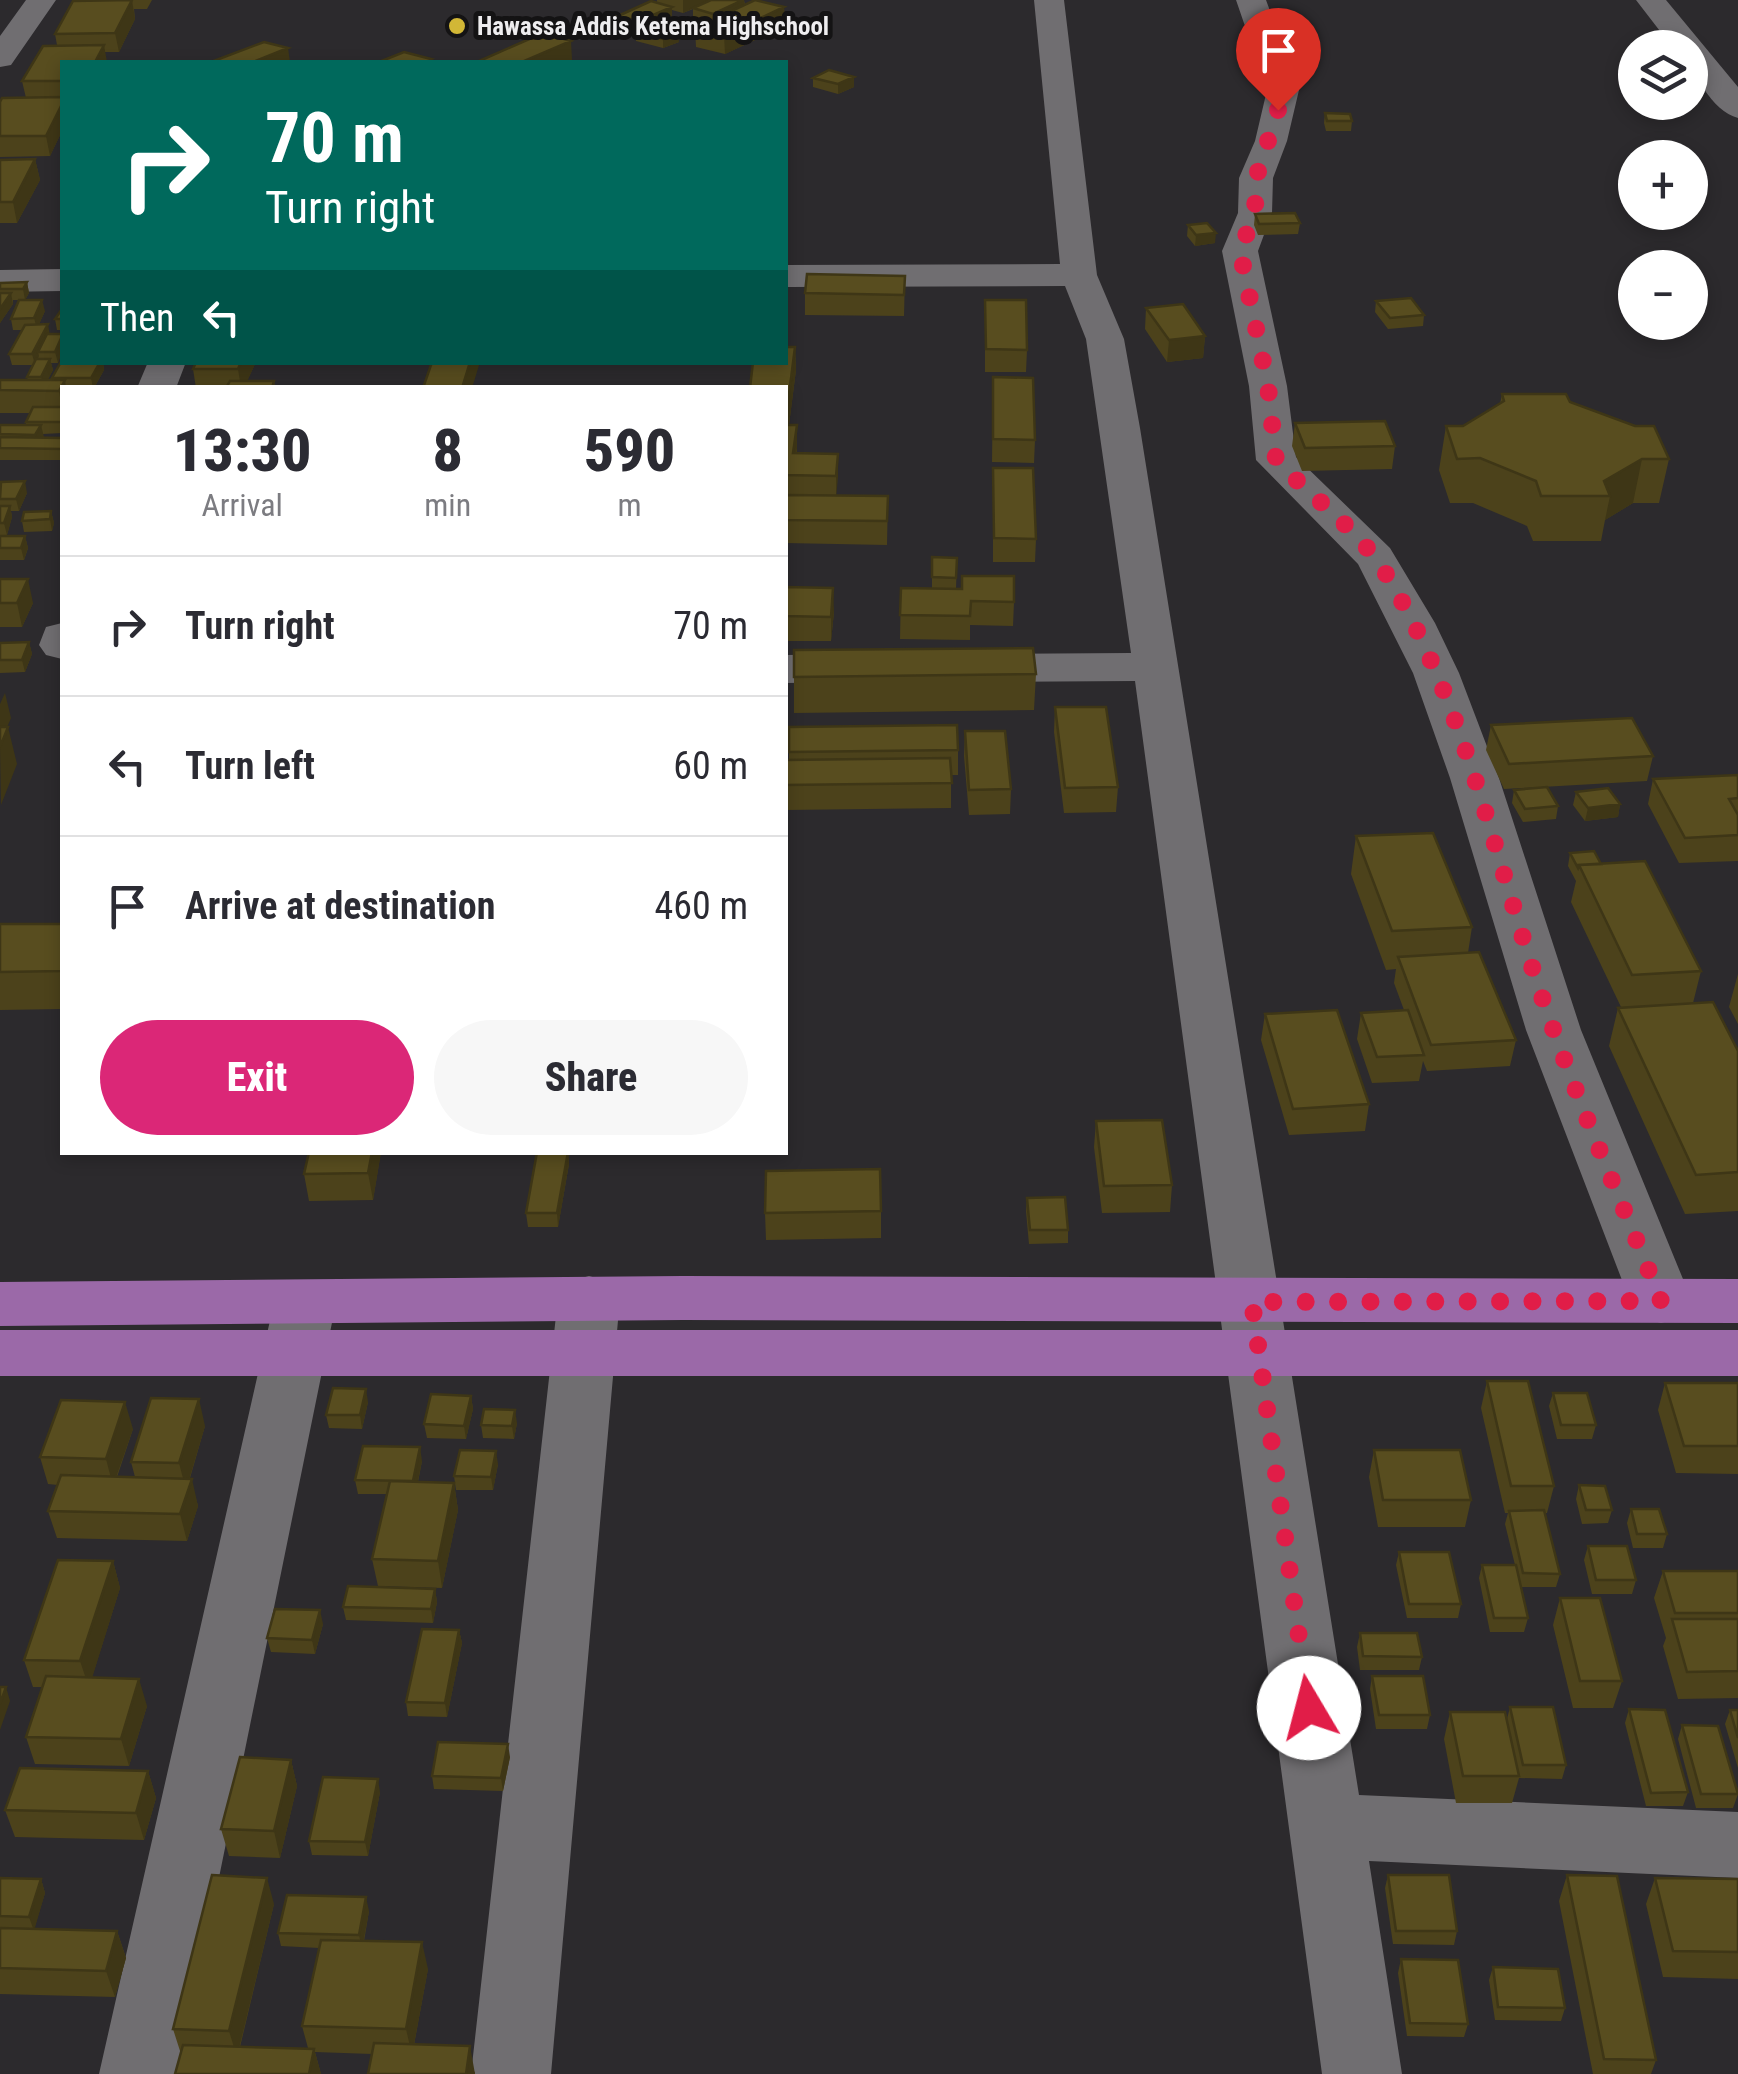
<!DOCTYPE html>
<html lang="en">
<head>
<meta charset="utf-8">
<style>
	:root { --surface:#fff; --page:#f7f7f7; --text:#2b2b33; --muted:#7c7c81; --line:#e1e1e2; --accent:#db2777 }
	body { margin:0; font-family:"Roboto Condensed",sans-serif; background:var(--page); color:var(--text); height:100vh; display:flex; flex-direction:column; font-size:38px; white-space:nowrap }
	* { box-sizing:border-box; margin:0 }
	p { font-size:32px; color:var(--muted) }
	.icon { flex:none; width:55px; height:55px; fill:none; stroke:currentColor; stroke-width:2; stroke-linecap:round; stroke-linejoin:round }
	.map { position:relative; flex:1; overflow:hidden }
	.sheet { position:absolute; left:60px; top:385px; width:728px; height:770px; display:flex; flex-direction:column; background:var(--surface); border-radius:0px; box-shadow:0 5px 15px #0003 }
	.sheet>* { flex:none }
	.banner { position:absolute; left:60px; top:60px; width:728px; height:305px; border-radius:0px; box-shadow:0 5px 15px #0003; background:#00695c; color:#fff; overflow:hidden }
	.tools { position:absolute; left:1618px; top:30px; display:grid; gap:20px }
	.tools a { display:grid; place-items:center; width:90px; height:90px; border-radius:50%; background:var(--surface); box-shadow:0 5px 15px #0003; font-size:50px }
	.pin { position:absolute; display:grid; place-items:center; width:85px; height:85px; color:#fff; margin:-102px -42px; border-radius:50% 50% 50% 0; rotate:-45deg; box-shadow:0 0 10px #0007 }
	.pin .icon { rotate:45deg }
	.me { position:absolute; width:110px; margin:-55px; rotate:352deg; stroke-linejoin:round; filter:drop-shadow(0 0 8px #0008) }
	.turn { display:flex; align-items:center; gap:35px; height:210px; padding:0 40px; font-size:45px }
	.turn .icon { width:130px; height:130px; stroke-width:2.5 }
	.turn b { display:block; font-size:70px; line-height:85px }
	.then { display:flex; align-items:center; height:95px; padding:0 40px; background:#0003; gap:20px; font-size:38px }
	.eta { display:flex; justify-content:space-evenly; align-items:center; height:170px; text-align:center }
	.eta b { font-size:60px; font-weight:800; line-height:70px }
	.action { display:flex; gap:20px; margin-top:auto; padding:20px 40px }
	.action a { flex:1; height:115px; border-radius:60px; background:var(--accent); color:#fff; font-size:40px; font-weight:800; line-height:115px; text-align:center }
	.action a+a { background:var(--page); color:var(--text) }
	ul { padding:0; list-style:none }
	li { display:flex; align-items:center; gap:30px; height:140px; padding:0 40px; border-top:2px solid var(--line) }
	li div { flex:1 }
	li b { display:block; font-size:38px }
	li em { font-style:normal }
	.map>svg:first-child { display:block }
</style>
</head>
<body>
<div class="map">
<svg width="1738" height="2074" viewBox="0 0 1738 2074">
	<rect width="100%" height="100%" fill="#2c2a2d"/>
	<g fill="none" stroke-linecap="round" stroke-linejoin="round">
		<path fill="#706e71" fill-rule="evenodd" d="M26 0H56L11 65 0 67V36Z
			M1034 0H1064L1097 275 1124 339 1140 428 1359 1795 1738 1812V1878L1369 1861 1402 2074H1322L1135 681 960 682 944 678 937 668 944 658 960 654 1131 653 1086 339 1065 286 785 287V265L1060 264Z
			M1236 0H1266L1299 90 1287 141 1273 178 1272 213 1258 251 1287 386 1296 457 1390 548 1435 623 1459 673 1499 778 1581 1030 1692 1301 1683 1317 1661 1323 1639 1317 1630 1301 1526 1030 1450 778 1413 673 1358 564 1256 460 1249 386 1222 251 1238 213 1239 178 1255 141 1267 90Z
			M1636 0H1666L1738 87V118C1712 111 1690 72 1690 48H1673Z
			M62 269V291L0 292V270Z
			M148 362H186L176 388H137Z
			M62 623V659L46 655 39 645 46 627Z
			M869 654 885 658 892 668 885 678 869 682 785 683V655Z
			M589 1276 611 1282 620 1298 551 2074H471L558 1298 567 1282Z
			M305 1281 327 1287 336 1303 179 2074H99L274 1303 283 1287Z"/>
		<path fill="#9b69a8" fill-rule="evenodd" d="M683 1276 1738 1279V1323L683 1320 0 1326V1282Z
			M0 1330H1738V1376H0Z"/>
	</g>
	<path fill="#4c421b" d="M87 0H152L147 9H134L135 19 119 52H105L62 62V131L50 156 0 157V102L26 98 22 81 57 45 55 34Z
		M657 0H744L745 5 784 7 785 26 725 54 696 47 695 28 708 22 693 18V9L683 13 672 10V16L652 25 679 42 663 48 636 41 635 32 638 30 618 25V16L657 3Z
		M813 78 854 87 838 94 813 87Z
		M1325 113 1352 121 1351 131H1326L1324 123Z
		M35 159 40 180 17 223H0V160Z
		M1255 214 1300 223 1298 234 1258 235 1254 225Z
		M1188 225 1215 243 1195 246 1187 236Z
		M905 276 904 316 805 315V293Z
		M27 282 29 293 25 300H13V304L0 323V283Z
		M985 300 1027 350 1026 372H985Z
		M1376 301 1424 315 1423 326 1388 329 1375 312Z
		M1146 308 1205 336 1203 358 1167 362 1145 329Z
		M62 309V330H57L55 319Z
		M45 311 39 324 50 334H62L58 363H51L53 370 47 380H52V378L62 362H103L104 370 94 388H62V433L43 434V438H62V460H0V425H26V422L30 413H0V380H28L27 377 33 365H12L9 354 22 330H13L11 319Z
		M795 347 796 370 789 425H797V453L838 454 836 495 888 496 887 545 785 543V388Z
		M196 362H256L247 381H274L275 388H196L193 369Z
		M993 377 1035 440 1034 463 992 462Z
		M1502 394 1570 402 1669 459 1659 503H1633L1605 520 1601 541H1533L1527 526 1473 503H1450L1439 470 1446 426H1463L1500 404Z
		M1295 423 1395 446 1392 469 1302 471 1292 446Z
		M993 468 1036 539 1035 562H993Z
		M27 493 19 511H11L12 517 7 535H0V499Z
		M51 511 54 523 52 531 24 532 22 521Z
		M0 536H25L28 548 24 560H0Z
		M932 557 957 558 956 589 1014 602 1013 626 970 625V640L900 639 901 588 932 589Z
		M0 579 33 603 22 627H0Z
		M785 587 834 612 831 641H785Z
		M29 642 32 654 25 672 0 673V643Z
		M1036 674 1034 710 794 713V677Z
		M1055 707 1118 787 1116 812 1064 813 1054 732Z
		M1491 725 1653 756 1647 781 1504 789 1486 750Z
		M789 727 958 750V775H951V808L785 810V760H789Z
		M965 731 1011 789 1010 814 969 815 964 756Z
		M1738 775V861L1679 863 1648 804 1653 779Z
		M1514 790 1558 806 1556 819 1523 822 1512 803Z
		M1576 792 1620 804 1618 817 1585 821 1573 805Z
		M1356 836 1472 927 1468 953 1516 1040 1510 1066 1427 1071 1423 1061 1419 1081 1372 1083 1357 1039 1361 1013 1404 1010 1394 983 1396 969 1386 970 1351 874Z
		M1570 853 1601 864 1701 971 1693 1003 1738 1051V1211L1685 1214 1609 1046 1618 1008 1621 1007 1571 902 1576 881 1568 866Z
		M0 924H62V1009L0 1010Z
		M1738 974V1024L1729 1007Z
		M1265 1014 1369 1104 1365 1131 1289 1135 1261 1040Z
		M1096 1121 1172 1185 1170 1212 1102 1213 1094 1147Z
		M309 1152H381L373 1200 309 1201 304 1174Z
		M568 1152 569 1164 558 1227H528L526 1213Z
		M1027 1198 1068 1230V1243L1029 1244 1026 1211Z
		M881 1211V1238L766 1240 765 1213Z
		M1487 1381 1554 1486 1547 1513H1545L1560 1574 1556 1587H1521L1528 1618 1524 1632H1490L1479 1578 1482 1565H1515L1505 1524 1508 1513H1505L1481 1408Z
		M1665 1383H1738V1474L1676 1473 1658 1410Z
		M1553 1393 1596 1425 1592 1439H1557L1549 1406Z
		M471 1396 473 1409 466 1439 427 1438 424 1424Z
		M368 1402 362 1429 329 1428 326 1415Z
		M517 1423 514 1439 483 1438 481 1425Z
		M205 1426 190 1478 198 1506 187 1541 57 1538 48 1511 58 1485 48 1484 40 1457 133 1429 117 1477H135L131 1462Z
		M1374 1450 1471 1500 1465 1527H1378L1369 1477Z
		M422 1461 418 1482 454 1483 458 1510 442 1588 378 1586 372 1559 387 1494H358L355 1480Z
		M498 1464 493 1490H456L454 1476Z
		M1579 1485 1612 1510 1608 1523 1582 1524 1576 1499Z
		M1631 1509 1667 1534 1663 1548H1633L1627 1523Z
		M1588 1546 1636 1580 1632 1594H1592L1584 1560Z
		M1399 1552 1461 1604 1458 1618H1407L1396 1565Z
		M113 1561 120 1588 92 1677 147 1706 129 1766 35 1764 26 1737 42 1687H33L24 1660Z
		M1663 1571H1738V1698L1678 1699 1663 1646 1666 1638 1654 1598Z
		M435 1589 437 1602 433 1623 346 1620 343 1607Z
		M1560 1598 1622 1681 1613 1708H1573L1553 1625Z
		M323 1624 315 1654 271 1652 267 1638Z
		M459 1630 462 1643 447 1717 408 1716 406 1702Z
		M1360 1633 1422 1657 1419 1670H1360L1357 1647Z
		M1372 1676 1430 1715 1427 1729H1376L1370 1689Z
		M1510 1707 1566 1765 1562 1779 1519 1778 1512 1803H1456L1444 1739 1450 1712 1507 1719Z
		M1629 1709 1688 1792 1683 1806H1646L1625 1723Z
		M1730 1710H1738V1768L1725 1724Z
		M1682 1725 1738 1794 1733 1808H1696L1678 1739Z
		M510 1757 503 1791 434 1789 432 1776Z
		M291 1760 297 1786 280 1858 229 1856 221 1829Z
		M148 1771 156 1798 144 1840 15 1837 5 1810Z
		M380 1792 368 1856 312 1855 309 1841Z
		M1388 1875 1457 1931 1454 1945 1393 1944 1385 1888Z
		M1567 1875 1656 2060 1651 2074H1593L1559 1901Z
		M0 1878 41 1879 45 1893 34 1929 117 1931 126 1958 115 1997 0 1994Z
		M1655 1878 1738 1879V1979L1663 1977 1646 1904Z
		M274 1904 240 2047 308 2048 302 2026 319 1948 281 1946 278 1933 369 1911 364 1941 428 1969 414 2045 475 2072V2074H368L372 2054 315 2052 321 2074H175L181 2054 173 2029Z
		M1401 1959 1468 2024 1464 2037 1407 2036 1398 1973Z
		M1493 1967 1565 2008 1561 2021 1495 2020 1489 1980Z"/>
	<path fill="#3e3616" d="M132 0 135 19 119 52 115 33Z
		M683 0H712L683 13Z
		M744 0 745 9 714 23 713 14Z
		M672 7V16L640 31 639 21Z
		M784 7 785 26 725 54 724 35Z
		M678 32 679 42 663 48V39Z
		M571 41 572 60 567 62H522Z
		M104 45 107 62H95Z
		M288 48 290 62H253Z
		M854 77V87L838 94V84Z
		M62 104V131L50 156 46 136Z
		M35 159 40 180 17 223 13 202Z
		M1216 233 1215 243 1195 246 1196 235Z
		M27 282 29 293 25 300 23 289Z
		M11 293 13 304 0 323V309Z
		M42 300 45 311 37 329 34 318Z
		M48 324 50 336 38 352 39 356 35 365 32 354Z
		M62 336V353L58 363 55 352Z
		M1205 336 1203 358 1167 362 1169 340Z
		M795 347 796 370 788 432 787 410Z
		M50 359 53 370 44 388 41 377Z
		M100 362H103L104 370 94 388H93L91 378Z
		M241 362H256L244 388H241L238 369Z
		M470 362H480L472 388H462Z
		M65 380 66 388H62V409L59 391Z
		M41 425 44 437 38 446 35 435Z
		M797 425V448L794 476 793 453Z
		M838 454V477L836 499V476Z
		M1642 459 1633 503 1605 520 1610 496 1604 481Z
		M25 481 27 493 19 511 16 499Z
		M10 506 12 517 7 535 4 523Z
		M51 511 54 523 52 531 50 519Z
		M25 536 28 548 24 560 21 548Z
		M28 579 33 603 22 627 17 603Z
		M833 588 834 612 831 641V617Z
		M29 642 32 654 25 672 22 660Z
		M5 693 11 718 0 744V704Z
		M8 727 17 764 1 805 0 747Z
		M1620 804 1618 817 1585 821 1588 808Z
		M372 1152H381L373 1200 368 1173Z
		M568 1152 569 1164 558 1227 557 1213Z
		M366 1389 368 1402 362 1429 360 1415Z
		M471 1396 473 1409 466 1439 464 1426Z
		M199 1399 205 1426 186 1490 179 1463Z
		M125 1402 133 1429 113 1486 106 1459Z
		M515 1410 517 1423 514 1439 512 1426Z
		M420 1447 422 1461 415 1495 413 1481Z
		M496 1451 498 1464 493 1490 491 1477Z
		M192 1479 198 1506 187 1541 180 1514Z
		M454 1483 458 1510 442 1588 438 1561Z
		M113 1561 120 1588 89 1688 80 1661Z
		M435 1589 437 1602 433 1623 431 1609Z
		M320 1610 323 1624 315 1654 312 1640Z
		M459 1630 462 1643 447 1717 445 1703Z
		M139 1679 147 1706 129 1766 121 1739Z
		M6 1687 10 1701 0 1730V1704Z
		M508 1744 510 1757 503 1791 501 1778Z
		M291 1760 297 1786 280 1858 274 1831Z
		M148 1771 156 1798 144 1840 136 1813Z
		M378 1779 380 1792 368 1856 365 1842Z
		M267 1878 274 1904 237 2057 229 2031Z
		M41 1879 45 1893 34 1931 29 1917Z
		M366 1897 369 1911 362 1949 359 1935Z
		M117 1931 126 1958 115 1997 106 1971Z
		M422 1942 428 1969 412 2055 406 2029Z
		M470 2046 475 2074H466Z
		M314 2049 321 2074H309Z"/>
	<path fill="#584d1f" stroke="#3e3616" stroke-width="2.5" d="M132 0 115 33 55 34 73 1Z
		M711 0H743L713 14 693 8Z
		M755 0 784 7 724 35 695 28Z
		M651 1 672 7 639 21 618 16Z
		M650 25 678 32 663 39 635 32Z
		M543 33 571 41 522 62H477Z
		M264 42 288 48 253 62H211Z
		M104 45 95 62H62V81H22L43 46Z
		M404 52 431 59 423 62H379Z
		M829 70 854 77 838 84 813 78Z
		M62 97V104L46 136H0V102L2 98Z
		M1325 113 1350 114 1352 121H1327Z
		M35 159 13 202H0V160Z
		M1295 213 1300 223 1259 224 1255 214Z
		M1207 223 1216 233 1196 235 1188 225Z
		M807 274 905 276 904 295 805 293Z
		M27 282 23 289H0V283Z
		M0 293H11L0 309Z
		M1411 298 1424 315 1390 318 1376 301Z
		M19 300H42L34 318 11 319Z
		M985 300H1026L1027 350 986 349Z
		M1183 304 1205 336 1169 340 1146 308Z
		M62 309V319H55Z
		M48 324 32 354H9L25 325Z
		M47 334H62V336L55 352H38Z
		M785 347H795L787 410H785V388H750L753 362H785Z
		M36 359H50L41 377H27Z
		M62 360V362H100L91 378H52Z
		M196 362H241L238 369H193Z
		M432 362H470L462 388H423Z
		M993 377 1033 378 1035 440 993 439Z
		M0 380H65L59 391 0 390Z
		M230 381H274L272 388H226Z
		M1502 394H1566L1570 402 1635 426H1654L1669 459H1642L1604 481 1610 496H1541L1536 481 1480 458 1457 459 1446 426H1463L1504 401Z
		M33 407H62V422H26Z
		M1385 421 1395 446 1305 448 1295 423Z
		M0 425H41L35 435 0 434Z
		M785 425H797L793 453 838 454 836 476 785 475Z
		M0 437 62 438V449L0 448Z
		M993 468H1033L1036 539 994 538Z
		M25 481 16 499H0L1 482Z
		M785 495 888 496 887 521 785 520Z
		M0 506H10L4 523H0Z
		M51 511 50 519 22 521 24 512Z
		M0 536H25L21 548H0Z
		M932 557 957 558 956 578 932 577Z
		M962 576H1014V602L971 601 970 616 900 615 901 588 962 589Z
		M0 579H28L17 603H0Z
		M785 587 833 588 831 617 785 616Z
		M29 642 22 660H0V643Z
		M1033 648 1036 674 794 677V650Z
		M1055 707H1106L1118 787 1065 788Z
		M1632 718 1653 756 1509 764 1491 725Z
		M957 725 958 750 789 752V727Z
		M0 727H8L0 747Z
		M965 731H1005L1011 789 969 790Z
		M950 758 952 783 785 785V760Z
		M1738 775V798L1729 799 1738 815V835L1685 838 1653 779Z
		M1547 787 1558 806 1525 809 1514 790Z
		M1608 788 1620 804 1588 808 1576 792Z
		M1433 833 1472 927 1392 931 1356 836Z
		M1594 851 1601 864 1579 865 1578 868 1570 853Z
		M1645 861 1701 971 1632 975 1579 865Z
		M0 924H62V971L0 972Z
		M1479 952 1516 1040 1431 1045 1398 957Z
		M1713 1002 1738 1051V1172L1696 1175 1618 1008Z
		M1337 1010 1369 1104 1293 1109 1265 1014Z
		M1408 1010 1424 1055 1377 1057 1361 1013Z
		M1162 1120 1172 1185 1104 1186 1096 1121Z
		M309 1152H372L368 1173 304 1174Z
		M537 1152H568L557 1213H526Z
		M880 1169 881 1211 765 1213 766 1171Z
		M1065 1197 1068 1230H1030L1027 1198Z
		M1487 1381H1528L1554 1486H1511Z
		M1665 1383H1738V1446H1684Z
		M333 1388 366 1389 360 1415H326Z
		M1553 1393H1587L1596 1425H1561Z
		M431 1394 471 1396 464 1426 424 1424Z
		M151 1398 199 1399 179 1463 131 1462Z
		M61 1400 125 1402 106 1459 40 1457Z
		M484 1409 515 1410 512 1426 481 1425Z
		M363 1446 420 1447 413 1481 355 1480Z
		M460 1450 496 1451 491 1477 454 1476Z
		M1374 1450H1460L1471 1500H1383Z
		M61 1475 192 1479 180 1514 48 1511Z
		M390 1481 454 1483 438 1561 372 1559Z
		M1579 1485 1605 1486 1612 1510H1586Z
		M1631 1509H1659L1667 1534H1637Z
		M1544 1510 1560 1574 1523 1573 1509 1511Z
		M1588 1546H1627L1636 1580H1596Z
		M1399 1552H1449L1461 1604H1409Z
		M58 1560 113 1561 80 1661 24 1660Z
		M1482 1565H1516L1528 1618H1494Z
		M1663 1571H1738V1613H1675Z
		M348 1586 435 1589 431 1609 343 1607Z
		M1560 1598H1600L1622 1681H1580Z
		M275 1609 320 1610 312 1640 267 1638Z
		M1672 1619H1738V1671L1687 1672Z
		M422 1629 459 1630 445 1703 406 1702Z
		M1360 1633H1417L1422 1657 1363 1656Z
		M46 1676 139 1679 121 1739 26 1737Z
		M1372 1676H1423L1430 1715H1379Z
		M0 1687H6L0 1704Z
		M1510 1707H1553L1566 1765H1523Z
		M1629 1709 1665 1710 1688 1792 1651 1793Z
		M1730 1710H1738V1738Z
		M1450 1712H1505L1519 1776H1463Z
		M1682 1725 1718 1726 1738 1794H1701Z
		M438 1742 508 1744 501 1778 432 1776Z
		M240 1757 291 1760 274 1831 221 1829Z
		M20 1768 148 1771 136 1813 5 1810Z
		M323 1777 378 1779 365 1842 309 1841Z
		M212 1875 267 1878 229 2031 173 2029Z
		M1388 1875H1449L1457 1931H1396Z
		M1567 1875 1617 1876 1656 2060 1604 2059Z
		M0 1878 41 1879 29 1917 0 1916Z
		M1655 1878 1738 1879V1952L1673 1951Z
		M287 1895 366 1897 359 1935 278 1933Z
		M0 1928 117 1931 106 1971 0 1968Z
		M321 1940 422 1942 406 2029 302 2026Z
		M1401 1959 1458 1960 1468 2024 1410 2023Z
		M1493 1967 1558 1969 1565 2008 1498 2007Z
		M374 2043 470 2046 466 2074H368Z
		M183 2045 314 2049 309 2074H175Z"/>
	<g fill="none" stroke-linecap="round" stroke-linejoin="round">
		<path stroke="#e11d48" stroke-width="18" stroke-dasharray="0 32.4" d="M1278 110 1256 178 1255 212 1240 251 1268 386 1276 460C1313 499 1357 527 1386 574 1464 701 1493 852 1540 991 1575 1096 1620 1198 1661 1301L1252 1302 1309 1708"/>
	</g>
	<circle fill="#d2b736" stroke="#141314" stroke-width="4" cx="457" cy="26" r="10"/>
	<g text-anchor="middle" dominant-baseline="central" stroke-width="10" stroke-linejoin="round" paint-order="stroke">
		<g font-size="25" font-weight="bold" fill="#eeedef" stroke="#141314" text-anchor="start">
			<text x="477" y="26">Hawassa Addis Ketema Highschool</text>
		</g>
	</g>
</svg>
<div class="tools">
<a><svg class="icon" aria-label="layers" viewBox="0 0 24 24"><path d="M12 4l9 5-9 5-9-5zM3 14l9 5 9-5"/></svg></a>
<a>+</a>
<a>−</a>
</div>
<div class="pin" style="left:1278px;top:110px;background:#d93025"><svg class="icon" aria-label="arrive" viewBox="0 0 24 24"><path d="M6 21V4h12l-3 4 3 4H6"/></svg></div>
<svg class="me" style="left:1309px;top:1708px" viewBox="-20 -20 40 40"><circle r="19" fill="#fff"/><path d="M0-13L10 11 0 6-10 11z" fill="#e11d48"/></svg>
<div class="banner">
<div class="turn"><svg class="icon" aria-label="right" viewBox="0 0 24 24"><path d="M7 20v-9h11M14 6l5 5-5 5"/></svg><div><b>70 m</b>Turn right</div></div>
<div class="then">Then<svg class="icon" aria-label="left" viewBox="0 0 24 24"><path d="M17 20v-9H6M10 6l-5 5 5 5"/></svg></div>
</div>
<section class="sheet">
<div class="eta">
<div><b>13:30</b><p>Arrival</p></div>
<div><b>8</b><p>min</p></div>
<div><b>590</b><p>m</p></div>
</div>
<ul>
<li><svg class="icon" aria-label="right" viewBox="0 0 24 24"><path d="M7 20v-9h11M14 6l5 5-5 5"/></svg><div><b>Turn right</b></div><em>70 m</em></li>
<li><svg class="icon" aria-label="left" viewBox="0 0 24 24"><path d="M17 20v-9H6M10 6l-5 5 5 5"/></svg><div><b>Turn left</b></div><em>60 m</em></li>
<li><svg class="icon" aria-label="arrive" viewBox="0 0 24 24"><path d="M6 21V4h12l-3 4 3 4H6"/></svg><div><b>Arrive at destination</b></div><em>460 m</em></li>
</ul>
<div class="action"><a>Exit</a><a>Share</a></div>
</section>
</div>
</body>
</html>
